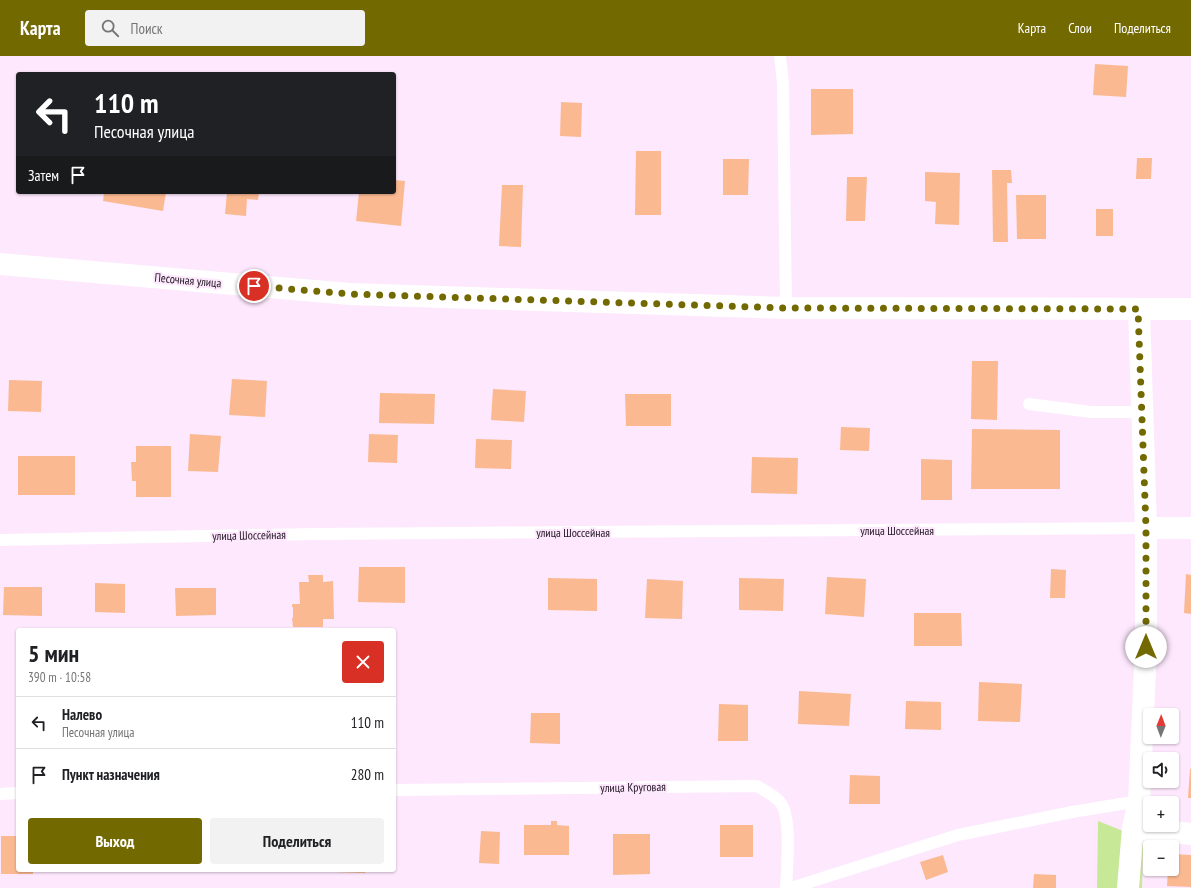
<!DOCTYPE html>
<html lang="ru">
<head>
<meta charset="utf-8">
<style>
	:root { --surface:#fff; --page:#f2f2f2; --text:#202124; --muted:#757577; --line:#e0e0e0; --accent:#726900 }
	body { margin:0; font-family:"PT Sans Narrow",sans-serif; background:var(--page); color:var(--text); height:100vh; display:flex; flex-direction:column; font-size:15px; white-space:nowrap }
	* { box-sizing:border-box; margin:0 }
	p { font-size:13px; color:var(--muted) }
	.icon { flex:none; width:22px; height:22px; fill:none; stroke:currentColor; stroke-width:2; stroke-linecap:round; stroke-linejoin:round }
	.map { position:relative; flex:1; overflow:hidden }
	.details { position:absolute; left:16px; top:572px; width:380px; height:244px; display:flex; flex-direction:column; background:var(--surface); border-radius:4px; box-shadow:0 1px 3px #0004 }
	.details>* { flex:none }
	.hud { position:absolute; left:16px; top:16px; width:380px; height:122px; border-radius:4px; box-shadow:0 1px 3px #0004; background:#202124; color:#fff; overflow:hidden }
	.needle { width:26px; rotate:1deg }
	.controls { position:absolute; left:1143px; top:652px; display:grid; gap:8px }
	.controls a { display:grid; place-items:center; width:36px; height:36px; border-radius:4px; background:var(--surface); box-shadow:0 1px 3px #0004; font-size:20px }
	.pin { position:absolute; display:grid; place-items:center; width:34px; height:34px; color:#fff; margin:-17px; border:2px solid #fff; border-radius:50%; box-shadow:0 1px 4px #0007 }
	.me { position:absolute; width:44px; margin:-22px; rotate:0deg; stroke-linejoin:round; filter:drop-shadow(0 0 3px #0008) }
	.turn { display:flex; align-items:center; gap:14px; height:84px; padding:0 12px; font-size:18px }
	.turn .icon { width:52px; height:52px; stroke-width:2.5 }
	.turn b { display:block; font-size:28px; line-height:34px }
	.then { display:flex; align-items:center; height:38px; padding:0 12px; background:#0003; gap:8px; font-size:15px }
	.round { display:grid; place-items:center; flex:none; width:42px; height:42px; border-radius:4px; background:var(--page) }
	.summary { display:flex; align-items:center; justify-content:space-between; height:68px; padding:0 12px }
	h1 { font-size:24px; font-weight:700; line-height:30px }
	.button { display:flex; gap:8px; margin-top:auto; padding:8px 12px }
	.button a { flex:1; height:46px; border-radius:4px; background:var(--accent); color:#fff; font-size:16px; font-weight:700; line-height:46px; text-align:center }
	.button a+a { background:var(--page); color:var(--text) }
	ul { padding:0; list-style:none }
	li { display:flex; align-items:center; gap:12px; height:52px; padding:0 12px; border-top:1px solid var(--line) }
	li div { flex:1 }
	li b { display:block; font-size:15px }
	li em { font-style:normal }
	header { display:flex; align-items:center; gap:24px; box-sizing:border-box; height:56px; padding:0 20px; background:var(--accent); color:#fff }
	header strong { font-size:19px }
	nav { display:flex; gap:22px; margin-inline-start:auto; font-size:14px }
	.search { width:280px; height:36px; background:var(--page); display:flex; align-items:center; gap:10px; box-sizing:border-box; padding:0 14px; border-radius:4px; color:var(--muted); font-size:15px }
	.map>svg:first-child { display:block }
</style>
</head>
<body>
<header>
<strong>Карта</strong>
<div class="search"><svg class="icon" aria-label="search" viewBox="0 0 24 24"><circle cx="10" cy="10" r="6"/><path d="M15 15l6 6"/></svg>Поиск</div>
<nav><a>Карта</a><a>Слои</a><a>Поделиться</a></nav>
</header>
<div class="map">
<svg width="1191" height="832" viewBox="0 0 1191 832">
	<rect width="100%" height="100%" fill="#fde8fd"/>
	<path fill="#c7e896" d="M1098 765 1143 783 1142 832H1097Z"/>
	<path fill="#fbb992" d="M1095 8 1128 10 1126 41 1093 39Z
		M811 33H853V78L811 79Z
		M561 46 582 47 581 81 560 80Z
		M636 95H661V159H635Z
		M1137 102H1152L1151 123H1136Z
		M723 103H749L748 139H723Z
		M992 114H1011L1012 127H1007L1008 186H993Z
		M925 116 960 117 959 169 935 168 936 146 925 145Z
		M847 121H867L865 165H846Z
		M394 124 405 125 401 170 356 165 359 136H394Z
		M502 129H523L521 191 499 190Z
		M104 136H166L163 155 103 145Z
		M227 136H259L258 144 247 143 246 160 225 158Z
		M1016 139H1046V183H1017Z
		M1096 153H1113V180H1096Z
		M972 305H998L997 364 971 363Z
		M232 323 267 325 265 361 229 359Z
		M9 324 42 325 41 356 8 355Z
		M493 333 526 335 524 366 491 364Z
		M380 337 435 338 434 368 379 367Z
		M625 338H671V370H626Z
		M841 371 870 372 869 395 840 394Z
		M972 373 1060 374V433H971Z
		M190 378 221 380 218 416 188 415Z
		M369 378 398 379 397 407 368 406Z
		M476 383 512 384 511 413 475 412Z
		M136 390H171V441H136V425H132L131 406H136Z
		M18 400H75V439H18Z
		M752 401 798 402 797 438 751 437Z
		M921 403 952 404V444H921Z
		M359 511H405V547L358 546Z
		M1051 513 1066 514 1065 542H1050Z
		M1186 518 1191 519V558L1184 557Z
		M308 519H323V526L333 525 334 563H323V571H293L292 562H293V551H292V548H300L299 526H309Z
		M827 521 866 523 864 561 825 558Z
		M548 522 597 523V555L548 554Z
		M739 522 784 523 783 555 739 554Z
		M647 523 683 525 682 563 645 562Z
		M95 527 125 528V557L95 556Z
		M4 531H42V560L3 559Z
		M175 532H216V559L176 560Z
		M914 557H961L962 590H914Z
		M979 626 1022 628 1020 666 978 665Z
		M799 635 851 638 849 670 798 668Z
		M906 645 941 646V674L905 673Z
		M719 648 748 649V685H718Z
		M531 657H560V688L530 687Z
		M1190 713H1191V742H1188Z
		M850 719 880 720V748H849Z
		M551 765H557V769L569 770V799H524V769H551Z
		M720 769H753V801H720Z
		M481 775 500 776 499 808 479 807Z
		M613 778H650V818L613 819Z
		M1 780H18V814H33V818H1Z
		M1172 798 1191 799V831L1167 830 1168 813H1172Z
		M943 799 948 816 926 824 920 806Z
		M334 814H365V817L334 816Z
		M1034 818 1056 819V832H1033Z"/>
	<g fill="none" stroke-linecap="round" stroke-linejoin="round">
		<path stroke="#fff" stroke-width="12" d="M780 0 783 27 786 252
			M1029 348 1091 356H1142
			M0 484 314 478 1146 472
			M394 734 757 730C765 735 774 739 780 746 792 759 787 813 786 832
			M0 738 18 737
			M791 832 958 779 1072 756 1139 745"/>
		<path stroke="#fff" stroke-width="22" d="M1146 472H1191
			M1133 772 1191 778
			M1128 832 1133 772 1139 745 1146 591V472L1139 253"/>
		<path stroke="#fff" stroke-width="22" d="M0 208 350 238 786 252 1191 253"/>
	</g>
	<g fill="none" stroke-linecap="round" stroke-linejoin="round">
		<path stroke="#726900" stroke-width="7" stroke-dasharray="0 12.6" d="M254 230 350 238 786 252 1138 253 1146 472V591"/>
	</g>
	<g text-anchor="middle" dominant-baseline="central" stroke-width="4" stroke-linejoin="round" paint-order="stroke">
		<g font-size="12" fill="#1f151f" stroke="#fde8fd">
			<text transform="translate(188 224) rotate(5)">Песочная улица</text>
			<text x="897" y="474">улица Шоссейная</text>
			<text x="573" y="476">улица Шоссейная</text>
			<text transform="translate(249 479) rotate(-1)">улица Шоссейная</text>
			<text transform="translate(633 731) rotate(-1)">улица Круговая</text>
		</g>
	</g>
</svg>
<div class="controls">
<a><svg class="needle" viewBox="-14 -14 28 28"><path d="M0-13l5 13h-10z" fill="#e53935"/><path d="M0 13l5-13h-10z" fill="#757577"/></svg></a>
<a><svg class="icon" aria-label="sound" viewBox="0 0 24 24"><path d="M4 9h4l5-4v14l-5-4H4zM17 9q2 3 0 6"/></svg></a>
<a>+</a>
<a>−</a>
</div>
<div class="pin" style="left:254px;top:230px;background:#d93025"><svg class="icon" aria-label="arrive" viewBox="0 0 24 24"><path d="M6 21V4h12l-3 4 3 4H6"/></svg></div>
<svg class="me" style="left:1146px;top:591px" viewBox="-20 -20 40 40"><circle r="19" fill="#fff"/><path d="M0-13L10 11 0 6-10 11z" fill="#726900"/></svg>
<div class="hud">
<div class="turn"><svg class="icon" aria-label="left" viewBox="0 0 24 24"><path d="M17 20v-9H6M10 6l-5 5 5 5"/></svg><div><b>110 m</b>Песочная улица</div></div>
<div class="then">Затем<svg class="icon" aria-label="arrive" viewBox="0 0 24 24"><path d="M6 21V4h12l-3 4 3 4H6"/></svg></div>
</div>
<section class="details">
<div class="summary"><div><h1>5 мин</h1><p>390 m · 10:58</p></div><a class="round" style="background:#d93025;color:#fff"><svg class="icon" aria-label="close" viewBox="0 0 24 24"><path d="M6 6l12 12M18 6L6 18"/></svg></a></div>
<ul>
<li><svg class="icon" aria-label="left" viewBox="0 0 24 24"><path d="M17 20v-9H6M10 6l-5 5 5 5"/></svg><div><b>Налево</b><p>Песочная улица</p></div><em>110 m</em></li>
<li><svg class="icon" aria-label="arrive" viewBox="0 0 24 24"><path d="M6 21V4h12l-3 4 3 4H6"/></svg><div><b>Пункт назначения</b></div><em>280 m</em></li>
</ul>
<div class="button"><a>Выход</a><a>Поделиться</a></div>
</section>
</div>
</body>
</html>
